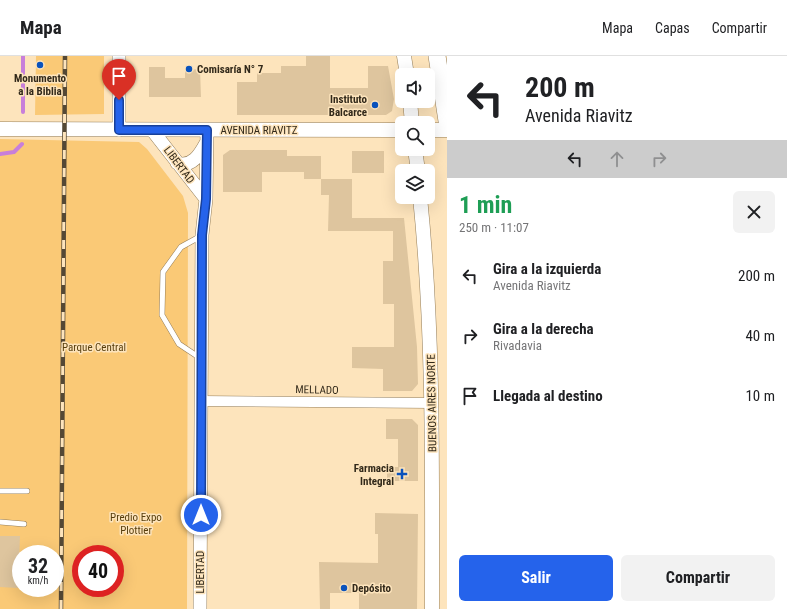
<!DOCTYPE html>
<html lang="es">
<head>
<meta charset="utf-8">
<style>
	:root { --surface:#fff; --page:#f2f2f2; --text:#202124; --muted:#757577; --line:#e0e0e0; --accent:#2563eb }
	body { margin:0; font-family:"Roboto Condensed",sans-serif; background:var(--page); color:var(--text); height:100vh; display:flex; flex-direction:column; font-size:15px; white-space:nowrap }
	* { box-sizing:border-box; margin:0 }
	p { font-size:13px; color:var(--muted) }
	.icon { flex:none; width:22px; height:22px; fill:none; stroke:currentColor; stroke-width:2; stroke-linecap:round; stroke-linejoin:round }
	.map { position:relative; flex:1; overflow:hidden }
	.panel { display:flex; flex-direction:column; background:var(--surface); width:340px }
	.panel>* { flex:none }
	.top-card { background:#fff; color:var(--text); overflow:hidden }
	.fabs { position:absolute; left:395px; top:12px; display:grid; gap:8px }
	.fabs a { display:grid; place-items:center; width:40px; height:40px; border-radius:6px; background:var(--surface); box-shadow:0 4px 16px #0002; font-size:20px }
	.speed { position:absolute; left:12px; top:489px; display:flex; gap:8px; font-size:20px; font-weight:700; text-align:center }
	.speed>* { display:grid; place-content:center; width:52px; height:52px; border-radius:50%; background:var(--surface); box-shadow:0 4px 16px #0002; line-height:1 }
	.speed small { font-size:10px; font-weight:400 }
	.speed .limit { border:6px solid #d22; background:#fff; color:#111 }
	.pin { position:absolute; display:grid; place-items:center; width:34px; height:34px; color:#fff; margin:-41px -17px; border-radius:50% 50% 50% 0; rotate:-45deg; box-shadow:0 0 4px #0007 }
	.pin .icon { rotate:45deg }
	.me { position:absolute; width:44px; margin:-22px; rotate:0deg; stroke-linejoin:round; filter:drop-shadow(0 0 3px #0008) }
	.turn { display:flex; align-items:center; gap:14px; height:84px; padding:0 12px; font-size:18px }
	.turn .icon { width:52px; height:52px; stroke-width:2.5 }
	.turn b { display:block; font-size:28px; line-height:34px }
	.lanes { display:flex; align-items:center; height:38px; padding:0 12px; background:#0003; justify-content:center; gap:20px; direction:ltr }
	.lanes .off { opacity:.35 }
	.round { display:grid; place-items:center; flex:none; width:42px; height:42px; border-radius:6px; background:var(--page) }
	.headline { display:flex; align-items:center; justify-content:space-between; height:68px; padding:0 12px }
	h1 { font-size:24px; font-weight:700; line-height:30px; color:#1e9e55 }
	.cta { display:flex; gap:8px; margin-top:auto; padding:8px 12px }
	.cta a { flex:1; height:46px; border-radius:6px; background:var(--accent); color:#fff; font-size:16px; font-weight:700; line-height:46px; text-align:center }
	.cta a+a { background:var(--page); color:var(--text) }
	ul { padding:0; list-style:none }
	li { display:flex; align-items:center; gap:12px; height:60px; padding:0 12px }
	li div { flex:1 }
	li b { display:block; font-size:15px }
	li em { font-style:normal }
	header { display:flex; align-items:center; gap:24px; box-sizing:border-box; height:56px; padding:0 20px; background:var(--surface); border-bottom:1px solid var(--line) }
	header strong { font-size:19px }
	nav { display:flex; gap:22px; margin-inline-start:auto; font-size:14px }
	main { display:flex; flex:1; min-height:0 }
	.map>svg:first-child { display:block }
</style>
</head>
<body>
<header>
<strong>Mapa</strong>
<nav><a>Mapa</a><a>Capas</a><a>Compartir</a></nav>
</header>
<main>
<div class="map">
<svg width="447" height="553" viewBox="0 0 447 553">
	<rect width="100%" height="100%" fill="#fde4bc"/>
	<path fill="#fac976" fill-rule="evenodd" d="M36 0H104V58L35 59Z
		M0 83 139 86 147 93 183 140 188 157 187 553H0ZM21 498H55V532H21ZM81 498H115V532H81Z"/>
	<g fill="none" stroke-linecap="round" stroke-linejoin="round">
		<path stroke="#c87fda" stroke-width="4" d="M23 56V0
			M0 98 14 96 22 88"/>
	</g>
	<path fill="#dec59e" d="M306 0H330V32H368V10H388L394 43 392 55 386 59H237V26H257V17H281V10H306Z
		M149 11H165V22H185V14L200 13 201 41H149Z
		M230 94H287V100H321V123H304V116H262V136H223V99Z
		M352 95H384V117H352Z
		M321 123H352V162H404L417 291 418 328 412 335H383V313L352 312V291H394V248H383V205H393V175H328L329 139H321Z
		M386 363H412L418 369V425H387V411H398V383H386Z
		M375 457 418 458 417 553H359V537H330V553H320L319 506 378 507V478H375Z
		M0 480H20L18 532 0 531Z"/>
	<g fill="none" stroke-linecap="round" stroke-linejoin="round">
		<g stroke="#957e59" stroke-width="6">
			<path id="service" d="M200 302 179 288 162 259 163 216 181 191 201 180
				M0 435H27
				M0 466 24 468"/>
		</g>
		<g stroke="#957e59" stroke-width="11">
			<path id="minor" d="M201 345 432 347"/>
		</g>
		<g stroke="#957e59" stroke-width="14">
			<path id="tertiary" d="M119 74V0
				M152 74 206 143
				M177 107C192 112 200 98 206 87
				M200 553 202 179 206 143 207 74"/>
		</g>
		<g stroke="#957e59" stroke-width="15">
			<path id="secondary" d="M404 0 407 19
				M410 45 412 67
				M0 73 402 74
				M428 74H447
				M415 93 418 115
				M420 141C434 278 432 415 432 553"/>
		</g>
		<g stroke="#957e59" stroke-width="18">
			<path id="trunk" d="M437 0 447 65"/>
		</g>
		<use href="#service" stroke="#fff" stroke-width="5"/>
		<use href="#minor" stroke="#fff" stroke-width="10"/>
		<use href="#tertiary" stroke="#fff" stroke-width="13"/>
		<use href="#secondary" stroke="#fff" stroke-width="14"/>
		<use href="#trunk" stroke="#fff" stroke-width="17"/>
		<g stroke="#544835" stroke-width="4.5">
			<path id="rail" d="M61 553 65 0"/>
		</g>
		<use href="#rail" stroke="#fde4bc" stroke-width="3" stroke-dasharray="9" stroke-linecap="butt"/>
	</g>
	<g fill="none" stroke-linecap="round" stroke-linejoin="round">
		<g stroke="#184099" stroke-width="10">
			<path id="route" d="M119 44V74H207L206 143 202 179 201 459"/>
		</g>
		<use href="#route" stroke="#2563eb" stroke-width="7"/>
	</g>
	<g fill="#0a52bc" stroke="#fde4bc" stroke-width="1.5">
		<circle cx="40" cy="9" r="4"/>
		<circle cx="189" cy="13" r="4"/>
		<circle cx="375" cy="49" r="4"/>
		<path d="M400 412h4v4h4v4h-4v4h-4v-4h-4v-4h4z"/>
		<circle cx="344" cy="532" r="4"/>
	</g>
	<g text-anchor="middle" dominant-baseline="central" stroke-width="3" stroke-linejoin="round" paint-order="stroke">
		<g font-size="11" font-weight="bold" fill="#32291a" stroke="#fde4bc" text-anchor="start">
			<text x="197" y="13">Comisaría N° 7</text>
			<text x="40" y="22" text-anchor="middle">Monumento<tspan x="40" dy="13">a la Biblia</tspan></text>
			<text x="367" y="43" text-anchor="end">Instituto<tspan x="367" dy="13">Balcarce</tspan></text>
			<text x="394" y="412" text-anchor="end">Farmacia<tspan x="394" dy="13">Integral</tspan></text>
			<text x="352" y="532">Depósito</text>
		</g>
		<g font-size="11" fill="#32291a" stroke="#fde4bc">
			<text x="259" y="74">AVENIDA RIAVITZ</text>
			<text transform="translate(179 109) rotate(53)">LIBERTAD</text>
			<text transform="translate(317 334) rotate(1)">MELLADO</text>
			<text transform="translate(432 347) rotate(-91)">BUENOS AIRES NORTE</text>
			<text transform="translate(200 516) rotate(-90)">LIBERTAD</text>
		</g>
		<g font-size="11" fill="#573e0d" stroke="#fde4bc">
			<text x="94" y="291">Parque Central</text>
			<text x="136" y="461">Predio Expo<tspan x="136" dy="13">Plottier</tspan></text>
		</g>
	</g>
</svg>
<div class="fabs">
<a><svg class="icon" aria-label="sound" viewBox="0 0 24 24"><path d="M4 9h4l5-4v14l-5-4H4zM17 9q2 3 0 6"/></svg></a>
<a><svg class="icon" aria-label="search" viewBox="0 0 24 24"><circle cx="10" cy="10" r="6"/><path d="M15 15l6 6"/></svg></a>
<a><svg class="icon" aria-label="layers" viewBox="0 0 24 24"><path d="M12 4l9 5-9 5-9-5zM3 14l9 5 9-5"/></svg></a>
</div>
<div class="speed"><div>32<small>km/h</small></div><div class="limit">40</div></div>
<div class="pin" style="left:119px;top:44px;background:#d93025"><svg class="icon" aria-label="arrive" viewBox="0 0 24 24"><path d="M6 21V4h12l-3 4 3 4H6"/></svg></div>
<svg class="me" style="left:201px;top:459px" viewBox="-20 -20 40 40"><circle r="17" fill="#2563eb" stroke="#fff" stroke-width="3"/><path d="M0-11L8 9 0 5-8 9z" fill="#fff"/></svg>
</div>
<section class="panel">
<div class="top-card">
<div class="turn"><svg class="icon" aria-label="left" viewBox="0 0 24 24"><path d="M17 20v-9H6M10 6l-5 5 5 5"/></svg><div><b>200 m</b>Avenida Riavitz</div></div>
<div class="lanes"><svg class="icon" aria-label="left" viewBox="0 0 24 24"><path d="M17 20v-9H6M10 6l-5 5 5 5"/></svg><svg class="icon off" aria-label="ahead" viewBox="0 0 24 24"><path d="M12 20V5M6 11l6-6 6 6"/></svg><svg class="icon off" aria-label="right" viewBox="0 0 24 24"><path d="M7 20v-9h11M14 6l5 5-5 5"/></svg></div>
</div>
<div class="headline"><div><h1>1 min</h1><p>250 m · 11:07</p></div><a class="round"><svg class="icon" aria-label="close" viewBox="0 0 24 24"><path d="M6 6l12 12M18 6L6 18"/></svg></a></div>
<ul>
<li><svg class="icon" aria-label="left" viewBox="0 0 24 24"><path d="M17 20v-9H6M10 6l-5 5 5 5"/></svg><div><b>Gira a la izquierda</b><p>Avenida Riavitz</p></div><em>200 m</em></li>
<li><svg class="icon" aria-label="right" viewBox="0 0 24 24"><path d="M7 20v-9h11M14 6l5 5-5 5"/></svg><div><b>Gira a la derecha</b><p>Rivadavia</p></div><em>40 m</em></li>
<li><svg class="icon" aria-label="arrive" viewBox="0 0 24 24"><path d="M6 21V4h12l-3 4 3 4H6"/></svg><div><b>Llegada al destino</b></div><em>10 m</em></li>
</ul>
<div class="cta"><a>Salir</a><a>Compartir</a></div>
</section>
</main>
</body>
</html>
